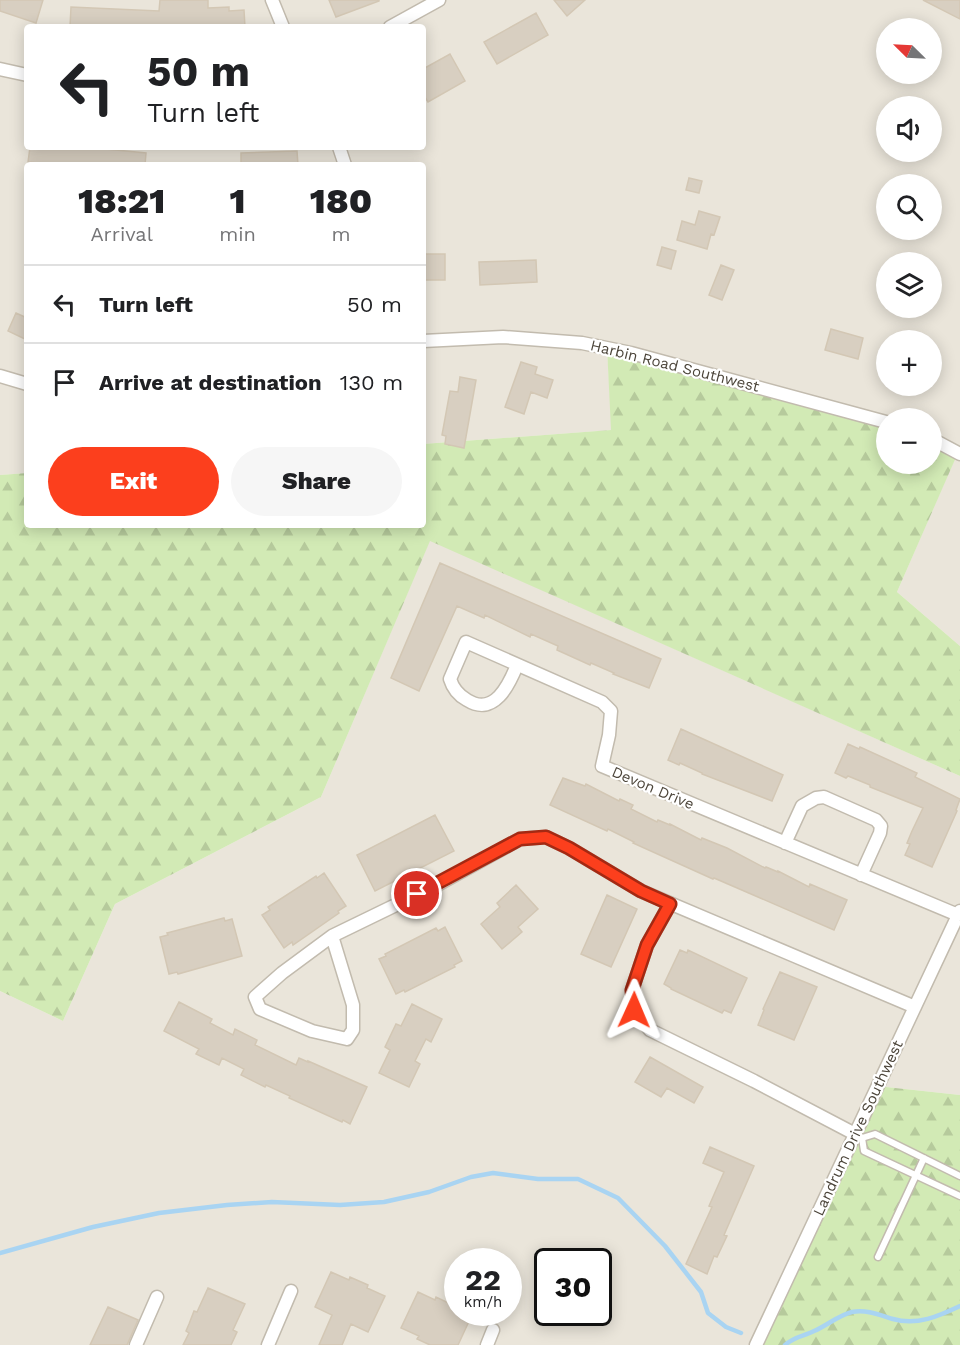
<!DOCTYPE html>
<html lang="en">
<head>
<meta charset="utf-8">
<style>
	:root { --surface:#fff; --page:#f6f6f6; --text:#202124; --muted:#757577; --line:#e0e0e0; --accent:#fc3f1d }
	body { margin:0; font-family:"Work Sans",sans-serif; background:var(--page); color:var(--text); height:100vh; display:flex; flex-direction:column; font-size:22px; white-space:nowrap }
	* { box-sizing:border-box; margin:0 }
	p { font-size:20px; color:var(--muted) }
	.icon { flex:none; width:33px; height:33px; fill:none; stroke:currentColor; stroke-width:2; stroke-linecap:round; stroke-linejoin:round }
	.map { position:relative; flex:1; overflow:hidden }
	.panel { position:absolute; left:24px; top:162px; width:402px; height:366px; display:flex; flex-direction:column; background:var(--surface); border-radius:6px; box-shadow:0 3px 15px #0003 }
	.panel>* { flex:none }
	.banner { position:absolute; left:24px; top:24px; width:402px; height:126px; border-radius:6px; box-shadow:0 3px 15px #0003; background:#fff; color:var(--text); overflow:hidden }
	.needle { width:39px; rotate:294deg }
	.controls { position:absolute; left:876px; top:18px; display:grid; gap:12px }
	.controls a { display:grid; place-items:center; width:66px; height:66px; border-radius:50%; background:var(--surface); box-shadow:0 3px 15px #0003; font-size:30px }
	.speed { position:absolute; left:444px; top:1248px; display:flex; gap:12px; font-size:30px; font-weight:700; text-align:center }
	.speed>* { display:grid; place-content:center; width:78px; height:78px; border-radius:50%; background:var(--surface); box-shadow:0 3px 15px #0003; line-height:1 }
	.speed small { font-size:15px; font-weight:400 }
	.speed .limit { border:3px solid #111; border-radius:9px; background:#fff; color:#111 }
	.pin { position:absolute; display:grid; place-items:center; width:51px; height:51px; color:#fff; margin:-26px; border:3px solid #fff; border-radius:50%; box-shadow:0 2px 6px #0007 }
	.me { position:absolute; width:66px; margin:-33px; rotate:1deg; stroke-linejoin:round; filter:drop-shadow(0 0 4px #0008) }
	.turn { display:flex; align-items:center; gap:21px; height:126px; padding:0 24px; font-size:27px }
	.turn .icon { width:78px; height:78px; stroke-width:2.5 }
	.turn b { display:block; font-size:42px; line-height:51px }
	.eta { display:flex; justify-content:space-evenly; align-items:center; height:102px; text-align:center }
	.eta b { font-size:36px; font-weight:800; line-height:42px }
	.cta { display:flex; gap:12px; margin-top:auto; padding:12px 24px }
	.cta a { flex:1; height:69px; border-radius:36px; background:var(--accent); color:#fff; font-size:24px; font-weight:800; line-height:69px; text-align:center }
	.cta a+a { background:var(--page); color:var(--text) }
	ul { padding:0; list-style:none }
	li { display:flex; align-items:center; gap:18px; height:78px; padding:0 24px; border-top:2px solid var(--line) }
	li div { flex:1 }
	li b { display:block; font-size:22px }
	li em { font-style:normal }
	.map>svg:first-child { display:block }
</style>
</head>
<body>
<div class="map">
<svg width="960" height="1345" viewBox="0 0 960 1345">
	<defs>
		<pattern id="forest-firs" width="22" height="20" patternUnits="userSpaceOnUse" patternTransform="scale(1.5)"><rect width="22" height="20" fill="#d2eab5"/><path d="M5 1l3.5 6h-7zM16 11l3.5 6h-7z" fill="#b6ca9c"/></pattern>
	</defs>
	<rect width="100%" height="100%" fill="#f6f3ec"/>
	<path fill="#eae5da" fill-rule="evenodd" d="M0 0H960V646L897 592 956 456 932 438V418H886L607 348 612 430 423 444V165H27V473L0 475ZM27 27H423V147H27ZM886 28H932V74H886ZM886 106H932V152H886ZM886 184H932V230H886ZM886 262H932V308H886ZM886 340H932V386H886Z
		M430 540 960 776V1095L877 1086 752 1345H0V991L63 1021 115 904 321 797ZM458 1262H508V1312H458ZM548 1262H598V1312H548Z"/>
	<path fill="url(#forest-firs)" d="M607 347 886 420V464H932V438L957 455 897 592 960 646V776L430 541 321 797 115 904 63 1021 0 991V475L27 473V525H423V444L611 430Z
		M877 1086 960 1095V1345H752Z"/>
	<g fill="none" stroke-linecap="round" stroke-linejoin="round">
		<path stroke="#a9d4f2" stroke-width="4.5" d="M0 1253 93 1227 159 1213 227 1205 272 1202 340 1205 384 1202 429 1192 471 1177 493 1173 538 1179H578L618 1198 665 1246 701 1292 708 1313 726 1327 741 1333
			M785 1345C793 1337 804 1336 814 1331 826 1326 839 1315 852 1312 866 1309 880 1315 893 1319 917 1326 939 1316 960 1306"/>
	</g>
	<path fill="#d8cfc1" stroke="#d3c7b4" stroke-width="1.5" d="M0 0H43L36 23 0 11Z
		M160 0H208V8L229 7V11L244 10 245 27H70L71 7 159 11Z
		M329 0H379V1L336 17Z
		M554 0H585L567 16Z
		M923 0H960V19Z
		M536 13 548 35 497 64 484 42Z
		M450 54 465 81 428 102 423 94V69Z
		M30 147H85L146 153 145 165H56L28 162Z
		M297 151 298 165H241V153Z
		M689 178 702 181 699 193 686 190Z
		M699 211 720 217 714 235 711 234 707 249 677 240 682 221 695 225Z
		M662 247 676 251 671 269 657 265Z
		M423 254H445V280H423Z
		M536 260 537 282 480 285 479 262Z
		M721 265 734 270 722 300 709 295Z
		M16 313 27 318V340L8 331Z
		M831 329 863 338 858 359 825 350Z
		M521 362 537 367 535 374 553 380 547 398 531 392 524 414 505 407Z
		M460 377 476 380 464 448 445 444 446 436 442 435 450 391 458 392Z
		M440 563 661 659 649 688 613 674 614 673 591 663 590 665 557 650 558 646 531 634 530 637 485 615 484 618 457 606 419 691 391 678Z
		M681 729 783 775 772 801 702 774V773L680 763 679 765 668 760Z
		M848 744 859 749 860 747 917 773 915 777 960 799 956 810 957 811 932 867 905 855 910 844 907 843 912 831 923 808 870 787V785L848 776 846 778 835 773Z
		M563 778 585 786 586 784 619 801 620 799 633 805 631 809 657 822 658 820 670 825V824L701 840 702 838 727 848 765 868 766 867 778 872V871L809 887 810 884 847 900 834 930 714 878 713 879 633 843 634 842 608 829 607 831 550 805Z
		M435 815 454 851 375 891 357 855Z
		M324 873 346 906 338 911 339 913 293 945 292 942 284 948 262 915 270 910 268 907 316 876 317 878Z
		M516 885 538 909 518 927 522 932 502 949 481 924 500 907 497 903Z
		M607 895 637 909 611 967 581 954Z
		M224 918 225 921 232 919 242 956 178 974 177 972 169 974 160 937 168 935 167 933Z
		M445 927 462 961 454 965 455 967 405 992 404 990 396 994 379 959 386 956 385 954 436 928 438 931Z
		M680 950 687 953 688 950 747 978 731 1013 724 1010 722 1013 671 989V988L664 984Z
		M780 972 817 987 794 1040 758 1025 764 1010 763 1009Z
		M179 1002 212 1019 210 1023 233 1035 235 1029 257 1040 255 1045 296 1065 299 1058 308 1062V1061L367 1087 350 1124 343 1120 342 1122 289 1098 290 1096 266 1085 265 1087 241 1075 244 1069 222 1058 219 1065 196 1054 199 1049 164 1031Z
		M412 1004 442 1019 431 1042 426 1039 415 1061 420 1064 409 1087 379 1073 390 1050 385 1047 396 1024 401 1026Z
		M650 1057 703 1087 694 1103 667 1088 661 1097 635 1082Z
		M710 1147 754 1166 724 1235 727 1236 717 1257 714 1256 707 1274 686 1264 712 1207 709 1206 724 1172 703 1163Z
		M331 1272 349 1280 350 1277 368 1285 367 1288 385 1296 368 1332 351 1324 342 1345H319L332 1315 315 1307Z
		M208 1288 245 1304 233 1330 237 1332 231 1345H183L189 1333 186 1331 189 1324 194 1311 197 1312Z
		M418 1292 435 1300 436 1297 455 1306 453 1309 458 1312 471 1317 458 1345H430L417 1339 419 1336 401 1328Z
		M108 1307 138 1320 127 1345H90Z"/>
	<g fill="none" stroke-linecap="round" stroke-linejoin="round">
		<g stroke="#c2bbae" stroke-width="9">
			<path id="service" d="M860 1137 862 1138 875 1134 960 1176
				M862 1138 864 1151 960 1196
				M878 1257 924 1158"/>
		</g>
		<g stroke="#c2bbae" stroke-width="15">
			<path id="minor" d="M272 0 283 27
				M390 27 439 0
				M0 69 27 75
				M339 147 345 165
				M423 341 503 337 582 343 631 353 886 422
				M0 376 27 384
				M932 439 960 454
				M517 665C509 685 494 717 467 700 458 695 453 689 450 679L466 642 602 702 611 711 609 735 602 766 958 915
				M785 843 802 806 816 798 824 797 876 820 881 826 880 833 861 875
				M670 904 647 945 632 990 634 1010 650 1030 754 1081 855 1134
				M332 936 439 884 520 839 546 837 569 848 641 891 915 1007
				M332 936 353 1005V1030L347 1039 312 1031 260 1009 255 997 282 973Z
				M136 1345 157 1297
				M268 1345 291 1291
				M487 1345 493 1330
				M756 1345 960 911"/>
		</g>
		<use href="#service" stroke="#fff" stroke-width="6"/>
		<use href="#minor" stroke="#fff" stroke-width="12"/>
	</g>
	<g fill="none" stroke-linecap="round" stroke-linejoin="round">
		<g stroke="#a42913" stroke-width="15">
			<path id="route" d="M417 894 520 839 546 837 569 848 641 891 670 904 647 945 632 990 634 1010"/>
		</g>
		<use href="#route" stroke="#fc3f1d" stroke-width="10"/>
	</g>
	<g text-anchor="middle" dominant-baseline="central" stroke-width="4.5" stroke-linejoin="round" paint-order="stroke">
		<g font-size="15" fill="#4b4439" stroke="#fff">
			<text transform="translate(675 366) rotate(14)">Harbin Road Southwest</text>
			<text transform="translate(653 788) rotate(23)">Devon Drive</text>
			<text transform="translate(858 1128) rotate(-65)">Landrum Drive Southwest</text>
		</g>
	</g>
</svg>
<div class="controls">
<a><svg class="needle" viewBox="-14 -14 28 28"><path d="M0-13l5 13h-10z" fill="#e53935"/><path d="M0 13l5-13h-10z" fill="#757577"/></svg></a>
<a><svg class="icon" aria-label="sound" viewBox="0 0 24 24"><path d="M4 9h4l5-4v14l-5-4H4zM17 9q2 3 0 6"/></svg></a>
<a><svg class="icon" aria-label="search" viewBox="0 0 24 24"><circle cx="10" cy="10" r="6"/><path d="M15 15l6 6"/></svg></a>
<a><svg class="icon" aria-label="layers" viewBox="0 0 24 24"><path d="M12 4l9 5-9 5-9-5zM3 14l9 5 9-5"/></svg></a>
<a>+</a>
<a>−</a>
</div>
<div class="speed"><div>22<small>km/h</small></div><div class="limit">30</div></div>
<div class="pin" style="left:417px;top:894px;background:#d93025"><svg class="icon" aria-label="arrive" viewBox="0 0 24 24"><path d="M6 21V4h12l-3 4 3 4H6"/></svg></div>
<svg class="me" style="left:634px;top:1010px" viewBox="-20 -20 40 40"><path d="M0-17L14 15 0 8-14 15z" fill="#fc3f1d" stroke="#fff" stroke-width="4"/></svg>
<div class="banner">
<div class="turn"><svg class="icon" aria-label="left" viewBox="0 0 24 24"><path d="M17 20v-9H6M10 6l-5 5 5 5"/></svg><div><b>50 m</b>Turn left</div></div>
</div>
<section class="panel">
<div class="eta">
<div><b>18:21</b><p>Arrival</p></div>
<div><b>1</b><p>min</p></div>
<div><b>180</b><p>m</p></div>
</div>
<ul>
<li><svg class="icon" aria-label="left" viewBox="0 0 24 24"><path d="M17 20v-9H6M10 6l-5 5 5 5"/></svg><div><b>Turn left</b></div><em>50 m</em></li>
<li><svg class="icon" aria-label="arrive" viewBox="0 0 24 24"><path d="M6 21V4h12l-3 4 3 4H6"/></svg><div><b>Arrive at destination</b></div><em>130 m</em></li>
</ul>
<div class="cta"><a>Exit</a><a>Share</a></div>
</section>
</div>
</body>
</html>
